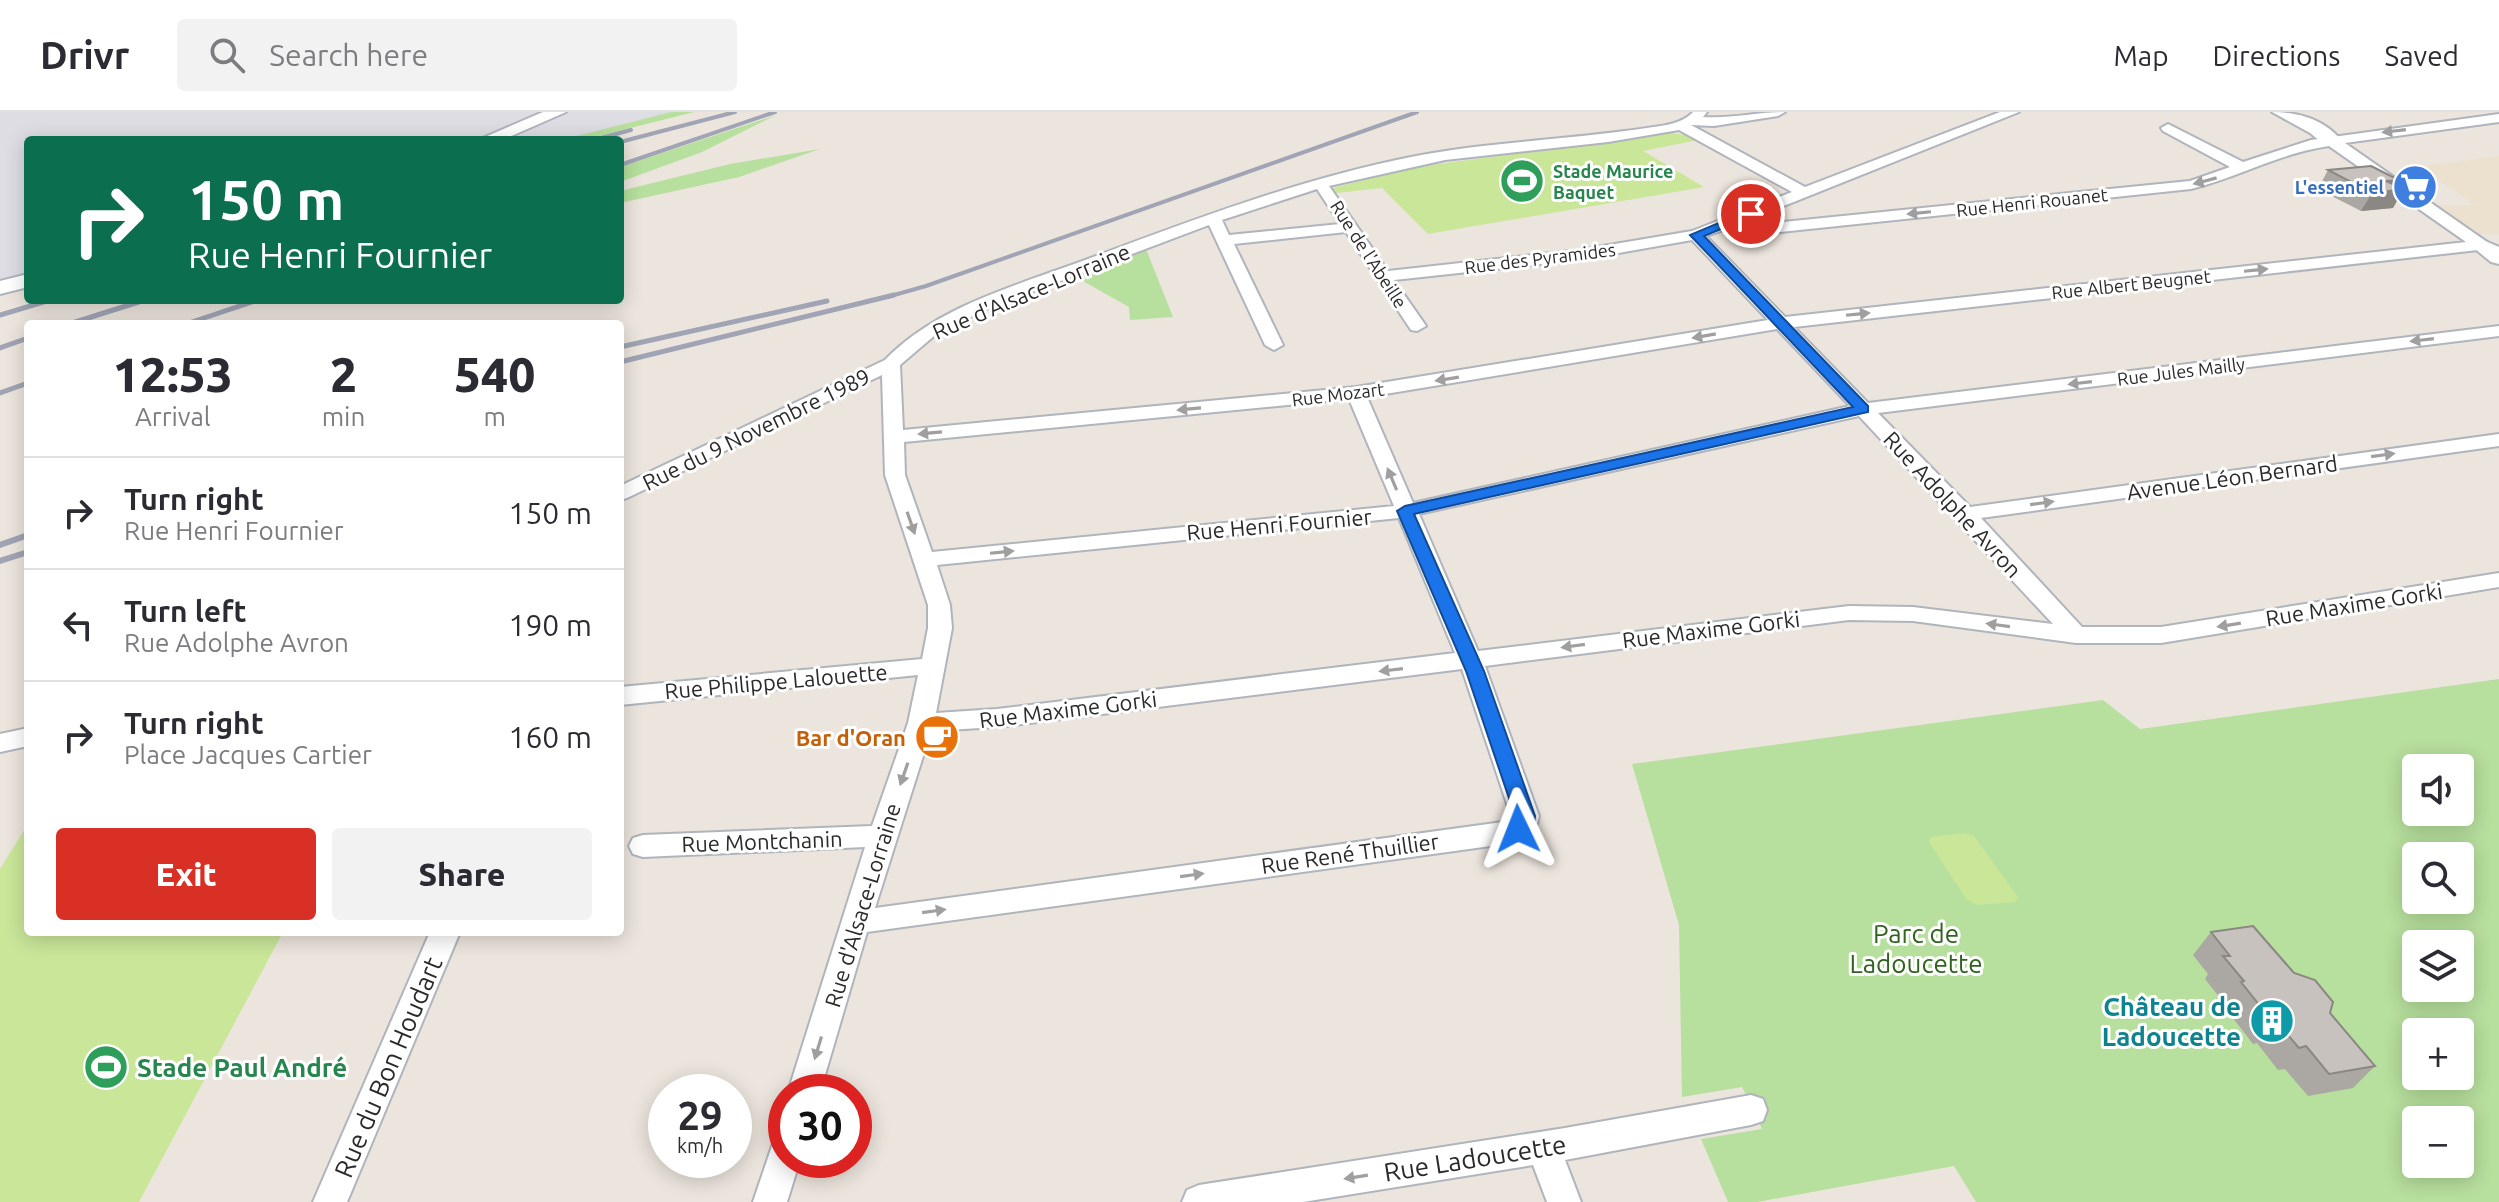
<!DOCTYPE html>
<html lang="en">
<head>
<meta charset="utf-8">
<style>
	:root { --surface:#fff; --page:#f2f2f3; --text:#2b2b33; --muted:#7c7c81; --line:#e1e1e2; --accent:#d93025 }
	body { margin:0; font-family:Ubuntu,sans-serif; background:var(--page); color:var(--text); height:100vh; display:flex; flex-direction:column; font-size:30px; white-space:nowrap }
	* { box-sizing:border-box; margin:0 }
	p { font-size:26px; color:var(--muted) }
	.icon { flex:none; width:44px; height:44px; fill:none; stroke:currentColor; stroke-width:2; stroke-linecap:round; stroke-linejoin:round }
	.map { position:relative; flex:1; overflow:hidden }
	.side { position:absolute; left:24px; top:208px; width:600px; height:616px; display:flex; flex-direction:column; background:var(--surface); border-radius:8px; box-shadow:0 4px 20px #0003 }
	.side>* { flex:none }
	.banner { position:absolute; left:24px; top:24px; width:600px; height:168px; border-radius:8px; box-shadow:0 4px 20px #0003; background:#0b6e4f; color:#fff; overflow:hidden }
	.buttons { position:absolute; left:2402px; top:642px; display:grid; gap:16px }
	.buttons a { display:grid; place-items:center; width:72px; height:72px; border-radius:8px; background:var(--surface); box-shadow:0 4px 20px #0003; font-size:40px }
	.speed { position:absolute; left:648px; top:962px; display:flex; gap:16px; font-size:40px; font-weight:700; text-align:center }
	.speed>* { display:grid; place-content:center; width:104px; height:104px; border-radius:50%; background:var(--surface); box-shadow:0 4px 20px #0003; line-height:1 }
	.speed small { font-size:20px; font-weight:400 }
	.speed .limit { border:12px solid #d22; background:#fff; color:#111 }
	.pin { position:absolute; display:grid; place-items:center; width:68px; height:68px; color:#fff; margin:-34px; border:4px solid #fff; border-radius:50%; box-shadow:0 2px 8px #0007 }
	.me { position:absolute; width:88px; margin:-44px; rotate:358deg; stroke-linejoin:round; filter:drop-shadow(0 0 6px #0008) }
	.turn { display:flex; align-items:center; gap:28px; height:168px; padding:0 32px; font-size:36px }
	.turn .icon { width:104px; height:104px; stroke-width:2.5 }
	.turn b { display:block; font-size:56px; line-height:68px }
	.eta { display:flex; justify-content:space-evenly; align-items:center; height:136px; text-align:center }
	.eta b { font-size:48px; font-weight:800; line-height:56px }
	.button { display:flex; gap:16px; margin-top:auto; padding:16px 32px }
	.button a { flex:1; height:92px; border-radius:8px; background:var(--accent); color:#fff; font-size:32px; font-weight:800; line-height:92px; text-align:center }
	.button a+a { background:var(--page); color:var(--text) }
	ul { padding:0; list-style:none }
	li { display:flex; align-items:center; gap:24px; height:112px; padding:0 32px; border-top:2px solid var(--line) }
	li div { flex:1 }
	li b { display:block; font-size:30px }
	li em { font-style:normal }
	header { display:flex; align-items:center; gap:48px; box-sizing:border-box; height:112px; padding:0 40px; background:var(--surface); border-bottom:2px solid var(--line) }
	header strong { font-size:38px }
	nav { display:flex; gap:44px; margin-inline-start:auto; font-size:28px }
	.search { width:560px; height:72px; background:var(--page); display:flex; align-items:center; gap:20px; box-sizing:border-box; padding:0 28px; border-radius:8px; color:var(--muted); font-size:30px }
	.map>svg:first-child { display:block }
</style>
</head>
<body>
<header>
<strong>Drivr</strong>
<div class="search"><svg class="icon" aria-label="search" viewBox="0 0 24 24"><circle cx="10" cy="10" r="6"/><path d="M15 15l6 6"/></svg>Search here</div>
<nav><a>Map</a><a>Directions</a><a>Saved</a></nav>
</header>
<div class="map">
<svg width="2499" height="1090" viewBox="0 0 2499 1090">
	<rect width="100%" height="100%" fill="#ece5dd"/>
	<path fill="#dfdde4" d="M0 0H682L579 28H28V173L0 181Z"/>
	<path fill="#ece1ce" d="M2499 44V122H2480L2438 93H2475L2419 55Z"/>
	<path fill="#b7df9d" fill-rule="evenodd" d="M671 0H694L583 28H561Z
		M776 3 702 40 620 70V55Z
		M820 37 739 65 620 91V79L730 52Z
		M1146 137 1173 205 1130 208 1129 195 1074 164Z
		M2499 567V1090H1976L1954 1054 1757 1090H1728L1701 1027 1762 1017 1742 975 1682 985 1679 813 1632 652 2103 588 2140 617ZM2416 656H2460V700H2416ZM2416 744H2460V788H2416ZM2416 832H2460V876H2416ZM2416 920H2460V964H2416ZM2416 1008H2460V1052H2416Z"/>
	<path fill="#c9e699" d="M1670 21 1687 23 1698 28 1643 39 1704 75 1428 122 1382 76 1336 81 1333 76 1416 55Z
		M28 712V820H283L139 1090H0V757Z
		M1965 721 1974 724 2018 785 2015 790 1977 793 1967 788 1929 730 1930 725Z"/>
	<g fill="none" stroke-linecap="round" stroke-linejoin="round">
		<g stroke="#b0b4bd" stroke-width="4">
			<path id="minor" d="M1693 0H1707L1703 5C1729 7 1758 0 1785 0L1778 4 1714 14 1691 13 1805 75 2000 0H2019L1741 111 1752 113 2190 69 2230 55 2163 19 2161 16 2168 12 2243 50 2311 28 2499 2V10L2345 31 2487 130 2493 136 2491 139 2478 138 1794 215 1868 291 2499 214V224L1878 301 1970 395 2499 322V334L1981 406 2082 515H2161L2499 461V475L2161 531H2076L1913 509 1849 508 1485 554 1539 704C1536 726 1517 728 1498 733L867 820 820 980H788L865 735 643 745 633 742 629 734 633 726 643 723 872 714 908 611 918 563 620 593V575L922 547 928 516V493L885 363 882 263 627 386 620 388V374L885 248C935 196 1011 175 1077 151 1188 110 1296 68 1411 45 1487 30 1564 28 1640 17 1657 14 1680 14 1693 0ZM1679 18 1792 80 1692 119 1579 138 1388 159 1329 74 1445 48 1608 30ZM2329 34 2466 130 1785 205 1706 124 1726 117 1752 123 2191 77C2239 65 2280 41 2329 34ZM1317 77 1340 112 1229 123 1222 108ZM1209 113 1265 233 1274 238 1283 233 1234 132 1346 120 1411 218 1417 219 1426 214 1394 168 1579 148 1692 128 1768 208 1356 275 903 318 900 253 934 224 986 197ZM1777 217 1850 294 1413 391 1367 285ZM1349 287 1394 394 932 440 905 363 904 330ZM1859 304 2053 512 1913 495 1849 494 1478 539 1419 402ZM1399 406 1455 541 997 597 936 601 952 516 950 493 937 453ZM1462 557 1511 704 1510 709 875 796 931 619 997 615Z
				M28 616V634L0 640V622Z
				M430 820H460L347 1090H313Z
				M1751 983 1763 987 1767 998 1763 1009 1751 1013 1565 1048 1581 1090H1547L1533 1053 1303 1090H1182L1187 1078 1199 1073 1565 1016Z
				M786 1023V1048H800L787 1090H753L774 1028Z"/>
		</g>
		<g stroke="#b0b4bd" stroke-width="4">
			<path id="tertiary" d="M543 0H566L502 28H478Z
				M28 162V175L0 182V169Z"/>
		</g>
		<g stroke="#b0b4bd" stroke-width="4">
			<path id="secondary" d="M2272 0C2298 0 2324 7 2342 29L2339 33H2325L2310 21Z
				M2485 129 2499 135V152L2491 150 2474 136 2477 131Z"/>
		</g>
		<use href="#minor" fill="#fff" fill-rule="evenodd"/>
		<use href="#tertiary" fill="#fff" fill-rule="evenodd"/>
		<use href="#secondary" fill="#fff" fill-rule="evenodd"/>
		<path stroke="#a0a4b4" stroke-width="4" d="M593 28 631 18
			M620 30 735 0
			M620 53 775 0
			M887 185 926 174 1417 0"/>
		<path stroke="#a0a4b4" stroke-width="5" d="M0 203 50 188
			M69 212 145 188
			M186 212 258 188
			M620 235 827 189
			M0 236 28 226
			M620 250 894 183
			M0 281 28 271"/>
		<path stroke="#a0a4b4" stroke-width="6" d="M0 433 28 423
			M0 449 28 440"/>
	</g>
	<path fill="#aba7a3" d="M2328 58 2396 74 2393 96 2361 99 2318 77Z
		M2211 820 2330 901 2375 954 2353 976 2308 984 2285 957 2278 958 2257 931 2253 932 2222 892 2224 891 2205 867 2208 862 2193 843Z"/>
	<path fill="#8b8884" d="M2399 68 2393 78 2404 77 2393 96 2361 99 2372 81 2386 69Z"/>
	<path fill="#c7c2bd" stroke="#8b8884" stroke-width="2" d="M2371 54 2399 68 2386 69 2404 77 2372 81 2328 58Z
		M2253 814 2294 861 2315 868 2333 890 2330 901 2375 954 2329 962 2306 934 2299 936 2276 909H2272L2241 870 2244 869 2223 844H2230L2211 820Z"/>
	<defs><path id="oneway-solid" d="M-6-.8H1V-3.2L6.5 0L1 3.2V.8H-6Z" transform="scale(2)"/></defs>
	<g fill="#9f9f9f">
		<use href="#oneway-solid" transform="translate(2394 19) rotate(173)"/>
		<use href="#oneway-solid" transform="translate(2205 69) rotate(165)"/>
		<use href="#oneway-solid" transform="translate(1919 101) rotate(174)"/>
		<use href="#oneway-solid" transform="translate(2256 158) rotate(-6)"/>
		<use href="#oneway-solid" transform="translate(1858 202) rotate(-6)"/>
		<use href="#oneway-solid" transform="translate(1704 224) rotate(170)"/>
		<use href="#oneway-solid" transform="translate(2422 228) rotate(173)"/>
		<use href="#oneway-solid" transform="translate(1447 267) rotate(171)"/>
		<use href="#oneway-solid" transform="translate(2080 271) rotate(173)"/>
		<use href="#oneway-solid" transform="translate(1189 297) rotate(175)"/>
		<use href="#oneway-solid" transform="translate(930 321) rotate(175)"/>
		<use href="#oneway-solid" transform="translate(2383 343) rotate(-8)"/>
		<use href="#oneway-solid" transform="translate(1392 367) rotate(-113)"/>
		<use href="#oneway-solid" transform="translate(2042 391) rotate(-8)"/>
		<use href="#oneway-solid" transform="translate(911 411) rotate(71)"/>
		<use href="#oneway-solid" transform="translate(1002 440) rotate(-6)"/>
		<use href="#oneway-solid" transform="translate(1998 513) rotate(-172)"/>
		<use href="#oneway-solid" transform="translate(2229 513) rotate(171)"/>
		<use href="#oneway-solid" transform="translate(1573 534) rotate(172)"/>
		<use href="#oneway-solid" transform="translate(1391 558) rotate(173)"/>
		<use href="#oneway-solid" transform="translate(904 662) rotate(109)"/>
		<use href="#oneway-solid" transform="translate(1192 763) rotate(-8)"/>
		<use href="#oneway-solid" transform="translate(934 799) rotate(-8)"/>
		<use href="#oneway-solid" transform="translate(818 936) rotate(107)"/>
		<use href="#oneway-solid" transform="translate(1356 1065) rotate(171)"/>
	</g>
	<path fill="#1a73e8" stroke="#114b97" stroke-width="2" d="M1747 99 1757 102 1704 124 1868 294V300L1414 402 1484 559 1535 704 1534 712 1526 723H1511L1508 717 1515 704 1466 559 1397 399 1405 394 1853 295 1690 123Z"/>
	<defs>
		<g id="stadium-disc" transform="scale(2.3)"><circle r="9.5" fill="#2e9e5b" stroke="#fff"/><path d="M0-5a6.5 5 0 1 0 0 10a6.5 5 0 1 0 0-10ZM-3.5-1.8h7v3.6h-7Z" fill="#fff"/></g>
		<g id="supermarket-disc" transform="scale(2.3)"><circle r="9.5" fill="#3f7fe0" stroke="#fff"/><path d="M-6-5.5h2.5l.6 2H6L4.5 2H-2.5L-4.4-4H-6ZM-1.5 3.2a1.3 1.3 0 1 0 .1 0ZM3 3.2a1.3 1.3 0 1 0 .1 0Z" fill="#fff"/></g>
		<g id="cafe-disc" transform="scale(2.3)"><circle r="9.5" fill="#e8710a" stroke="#fff"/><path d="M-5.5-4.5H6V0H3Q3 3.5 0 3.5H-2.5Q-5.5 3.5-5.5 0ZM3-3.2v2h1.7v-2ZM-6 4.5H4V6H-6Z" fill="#fff"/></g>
		<g id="building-disc" transform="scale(2.3)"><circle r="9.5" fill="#0f9aa8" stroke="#fff"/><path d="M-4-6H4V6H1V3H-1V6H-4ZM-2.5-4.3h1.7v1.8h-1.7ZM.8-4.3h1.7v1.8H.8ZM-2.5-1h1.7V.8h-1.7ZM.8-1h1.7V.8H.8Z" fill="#fff"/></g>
	</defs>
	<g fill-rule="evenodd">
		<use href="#stadium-disc" x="1522" y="69"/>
		<use href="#supermarket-disc" x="2415" y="75"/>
		<use href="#cafe-disc" x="937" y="625"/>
		<use href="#building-disc" x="2272" y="909"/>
		<use href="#stadium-disc" x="106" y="955"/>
	</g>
	<g text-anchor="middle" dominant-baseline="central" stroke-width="6" stroke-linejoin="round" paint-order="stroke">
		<g font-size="18" font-weight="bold" fill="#27864d" stroke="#fff" text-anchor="start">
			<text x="1553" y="59">Stade Maurice<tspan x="1553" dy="21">Baquet</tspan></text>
		</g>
		<g font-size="18" font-weight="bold" fill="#366cbe" stroke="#fff" text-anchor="end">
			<text x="2384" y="75">L'essentiel</text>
		</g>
		<g font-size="18" fill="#2a2a2a" stroke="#fff">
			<text transform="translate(2032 90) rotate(-6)">Rue Henri Rouanet</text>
			<text transform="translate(1369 142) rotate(57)">Rue de l'Abeille</text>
			<text transform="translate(1540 146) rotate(-7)">Rue des Pyramides</text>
			<text transform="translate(2131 172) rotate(-6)">Rue Albert Beugnet</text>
			<text transform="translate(2181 259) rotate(-7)">Rue Jules Mailly</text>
			<text transform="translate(1338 282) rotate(-7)">Rue Mozart</text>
		</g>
		<g font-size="22" fill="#2a2a2a" stroke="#fff">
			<text transform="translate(1031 179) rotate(-23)">Rue d'Alsace-Lorraine</text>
			<text transform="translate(756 317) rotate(-26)">Rue du 9 Novembre 1989</text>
			<text transform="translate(2232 365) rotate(-8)">Avenue Léon Bernard</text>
			<text transform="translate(1953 392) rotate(47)">Rue Adolphe Avron</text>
			<text transform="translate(1279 412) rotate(-5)">Rue Henri Fournier</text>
			<text transform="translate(2354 492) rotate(-9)">Rue Maxime Gorki</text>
			<text transform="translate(1711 517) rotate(-7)">Rue Maxime Gorki</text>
			<text transform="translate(776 569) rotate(-5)">Rue Philippe Lalouette</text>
			<text transform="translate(1068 597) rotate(-7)">Rue Maxime Gorki</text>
			<text transform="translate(762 729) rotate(-2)">Rue Montchanin</text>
			<text transform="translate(1350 741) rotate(-8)">Rue René Thuillier</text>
			<text transform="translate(862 793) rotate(-73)">Rue d'Alsace-Lorraine</text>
		</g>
		<g font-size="22" font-weight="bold" fill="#c56008" stroke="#fff" text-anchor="end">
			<text x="906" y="625">Bar d'Oran</text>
		</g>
		<g font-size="26" fill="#30641e" stroke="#fff">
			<text x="1916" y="821">Parc de<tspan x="1916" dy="30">Ladoucette</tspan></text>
		</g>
		<g font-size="26" font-weight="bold" fill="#0d838f" stroke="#fff" text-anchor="end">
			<text x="2241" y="894">Château de<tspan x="2241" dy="30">Ladoucette</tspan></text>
		</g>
		<g font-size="26" font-weight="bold" fill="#27864d" stroke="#fff" text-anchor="start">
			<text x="137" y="955">Stade Paul André</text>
		</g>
		<g font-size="26" fill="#2a2a2a" stroke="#fff">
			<text transform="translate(388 955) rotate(-67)">Rue du Bon Houdart</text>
			<text transform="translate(1475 1046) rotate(-9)">Rue Ladoucette</text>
		</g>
	</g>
</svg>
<div class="buttons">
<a><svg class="icon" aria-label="sound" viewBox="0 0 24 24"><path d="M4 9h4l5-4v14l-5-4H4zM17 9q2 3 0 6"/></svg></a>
<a><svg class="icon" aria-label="search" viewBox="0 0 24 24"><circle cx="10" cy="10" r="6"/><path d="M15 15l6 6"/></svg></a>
<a><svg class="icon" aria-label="layers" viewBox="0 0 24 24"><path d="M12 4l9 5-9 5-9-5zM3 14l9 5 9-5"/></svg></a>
<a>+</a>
<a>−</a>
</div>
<div class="speed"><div>29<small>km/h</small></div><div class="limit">30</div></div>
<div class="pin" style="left:1751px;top:102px;background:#d93025"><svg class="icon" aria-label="arrive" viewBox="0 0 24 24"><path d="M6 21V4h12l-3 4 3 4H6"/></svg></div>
<svg class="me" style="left:1518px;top:717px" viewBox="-20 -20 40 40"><path d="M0-17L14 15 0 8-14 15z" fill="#1a73e8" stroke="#fff" stroke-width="4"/></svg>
<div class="banner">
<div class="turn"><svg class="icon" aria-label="right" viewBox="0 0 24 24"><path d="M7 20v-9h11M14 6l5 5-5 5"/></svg><div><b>150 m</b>Rue Henri Fournier</div></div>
</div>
<section class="side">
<div class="eta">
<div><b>12:53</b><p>Arrival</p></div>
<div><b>2</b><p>min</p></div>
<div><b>540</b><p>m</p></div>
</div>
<ul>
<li><svg class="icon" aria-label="right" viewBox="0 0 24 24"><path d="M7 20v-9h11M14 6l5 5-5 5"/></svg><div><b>Turn right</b><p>Rue Henri Fournier</p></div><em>150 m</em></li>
<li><svg class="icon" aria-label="left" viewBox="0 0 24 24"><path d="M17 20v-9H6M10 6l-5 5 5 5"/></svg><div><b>Turn left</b><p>Rue Adolphe Avron</p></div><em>190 m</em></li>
<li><svg class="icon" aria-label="right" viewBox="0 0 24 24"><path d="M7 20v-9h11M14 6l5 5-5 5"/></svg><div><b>Turn right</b><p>Place Jacques Cartier</p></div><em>160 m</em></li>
</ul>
<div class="button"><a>Exit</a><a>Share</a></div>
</section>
</div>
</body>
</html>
